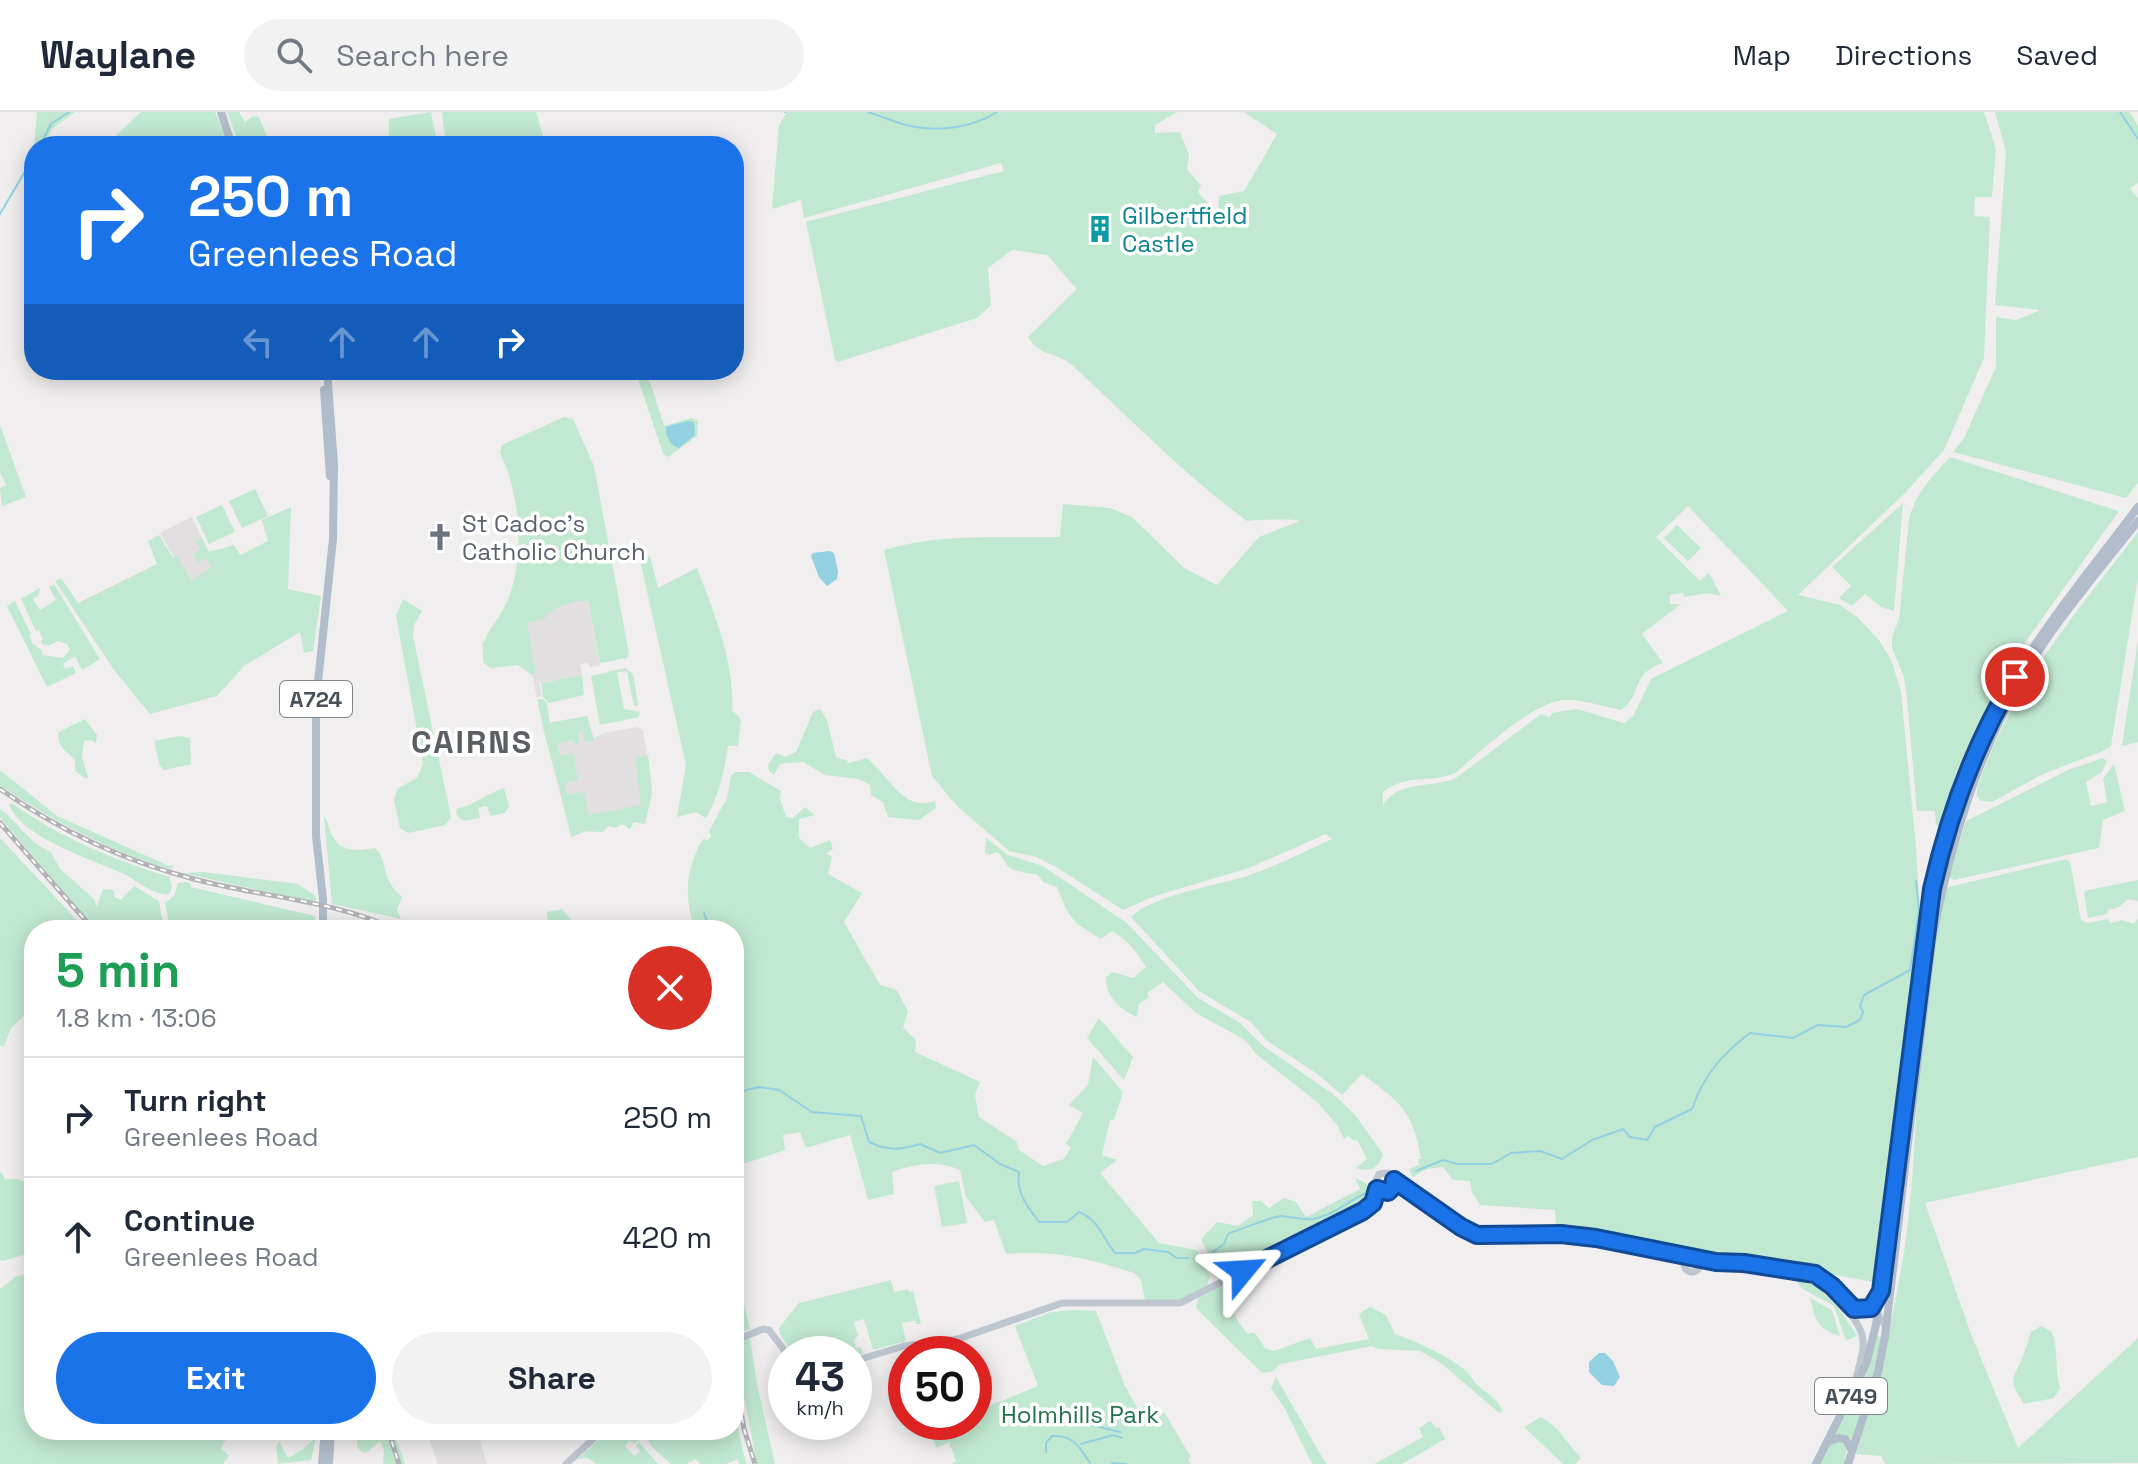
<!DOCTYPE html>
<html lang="en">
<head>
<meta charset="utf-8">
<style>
	:root { --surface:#fff; --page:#f2f2f3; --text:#1f2937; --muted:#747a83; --line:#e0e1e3; --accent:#1a73e8 }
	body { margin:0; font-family:"Space Grotesk",sans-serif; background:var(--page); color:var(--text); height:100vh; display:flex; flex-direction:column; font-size:30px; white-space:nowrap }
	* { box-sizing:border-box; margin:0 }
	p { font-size:26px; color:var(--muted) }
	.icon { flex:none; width:44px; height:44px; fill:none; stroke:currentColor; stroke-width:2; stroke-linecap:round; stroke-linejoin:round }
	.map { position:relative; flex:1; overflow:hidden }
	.sheet { position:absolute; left:24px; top:808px; width:720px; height:520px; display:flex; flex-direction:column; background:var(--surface); border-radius:32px; box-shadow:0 4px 20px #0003 }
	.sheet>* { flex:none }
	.guide { position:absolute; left:24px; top:24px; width:720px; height:244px; border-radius:32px; box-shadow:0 4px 20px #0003; background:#1a73e8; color:#fff; overflow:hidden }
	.speed { position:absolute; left:768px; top:1224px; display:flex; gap:16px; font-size:40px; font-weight:700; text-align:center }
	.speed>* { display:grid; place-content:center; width:104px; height:104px; border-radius:50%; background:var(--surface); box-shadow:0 4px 20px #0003; line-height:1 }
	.speed small { font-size:20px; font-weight:400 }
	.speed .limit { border:12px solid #d22; background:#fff; color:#111 }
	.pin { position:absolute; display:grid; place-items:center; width:68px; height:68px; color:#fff; margin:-34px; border:4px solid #fff; border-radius:50%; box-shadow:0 2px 8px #0007 }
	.me { position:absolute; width:88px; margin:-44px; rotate:63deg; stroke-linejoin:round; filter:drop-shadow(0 0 6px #0008) }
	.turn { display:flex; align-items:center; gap:28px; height:168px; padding:0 32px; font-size:36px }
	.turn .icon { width:104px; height:104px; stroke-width:2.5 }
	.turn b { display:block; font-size:56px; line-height:68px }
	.lanes { display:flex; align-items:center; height:76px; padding:0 32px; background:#0003; justify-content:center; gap:40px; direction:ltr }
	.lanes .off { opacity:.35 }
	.round { display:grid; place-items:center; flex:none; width:84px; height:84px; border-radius:42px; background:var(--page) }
	.headline { display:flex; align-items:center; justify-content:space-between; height:136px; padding:0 32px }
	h1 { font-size:48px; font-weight:700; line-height:60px; color:#1e9e55 }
	.action { display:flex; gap:16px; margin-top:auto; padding:16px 32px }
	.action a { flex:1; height:92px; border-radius:48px; background:var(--accent); color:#fff; font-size:32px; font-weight:700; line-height:92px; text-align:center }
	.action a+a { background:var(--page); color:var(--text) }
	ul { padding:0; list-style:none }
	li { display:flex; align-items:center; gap:24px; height:120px; padding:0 32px; border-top:2px solid var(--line) }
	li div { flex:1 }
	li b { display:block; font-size:30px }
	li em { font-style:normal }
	header { display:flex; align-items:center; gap:48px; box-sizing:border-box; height:112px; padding:0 40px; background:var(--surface); border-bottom:2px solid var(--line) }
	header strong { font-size:38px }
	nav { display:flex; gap:44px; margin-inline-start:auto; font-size:28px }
	.search { width:560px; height:72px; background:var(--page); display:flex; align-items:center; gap:20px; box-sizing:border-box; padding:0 28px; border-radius:44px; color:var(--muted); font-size:30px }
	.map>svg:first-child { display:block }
</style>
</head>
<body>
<header>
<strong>Waylane</strong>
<div class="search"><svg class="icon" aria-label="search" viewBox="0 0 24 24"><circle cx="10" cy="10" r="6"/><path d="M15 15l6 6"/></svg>Search here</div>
<nav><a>Map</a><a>Directions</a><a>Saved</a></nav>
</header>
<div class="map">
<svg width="2138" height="1352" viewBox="0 0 2138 1352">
	<rect width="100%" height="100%" fill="#f0eeee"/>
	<path fill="#e1dfdf" d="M192 405 216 457 199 491 160 421Z
		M585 474 600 554 591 555 587 551 580 552 582 563 539 571 542 584 537 585 532 563 522 554 512 552 491 556 484 551 482 530Z
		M587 604 594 626 604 621 637 615 643 618 652 674 645 712 634 710 630 717 622 712 616 716 608 714 602 720 586 719 571 725 542 612Z
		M426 1318H458L479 1326 487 1352H438Z"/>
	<path fill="#c1e9d1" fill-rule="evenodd" d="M37 0H75L53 16 42 34H34Z
		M141 0H215L229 34H105Z
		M227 0H239L245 10 253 4 259 5 271 34H240Z
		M431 0 438 34H389V7Z
		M442 0H536L546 34H446Z
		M787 0H1177L1155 13V21L1180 20 1189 43 1187 58 1201 73 1198 80 1218 102 1219 84 1244 79 1277 22 1244 0H1984L1996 37 1992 85H1975L1974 104 1990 105 1984 246 1944 338 1905 381 1798 483 1840 493 1856 504 1879 528 1892 550 1901 580 1916 735 1921 820 1904 922 1874 1170 1556 1113 1555 1098 1480 1093 1472 1080 1470 1069 1453 1068 1443 1055 1426 1057 1413 1065 1409 1057 1419 1053 1418 1047H1421C1413 998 1401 991 1362 962L1342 983 1316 961 1266 928 1252 911 1199 879 1131 805C1151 784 1217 773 1247 764 1276 754 1304 740 1332 727L1326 722 1249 756 1155 784 1123 798 1056 755 1036 745 1009 739 957 694 932 664 884 438C941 421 1001 426 1060 425L1063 392 1110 396 1132 405 1184 456 1217 473 1259 425 1300 409C1290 406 1258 408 1247 409 1184 363 1130 306 1073 254 1057 239 1040 246 1028 225L1077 177 1047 143 1012 138 988 156 991 193 977 206 838 250 835 248 806 110 1004 59 1001 51 804 106 801 88 772 97 779 13ZM1688 394 1788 499 1651 567 1633 604 1624 611 1577 597 1552 601 1550 605 1541 602 1456 666C1430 677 1400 667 1383 693V680C1410 660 1430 673 1457 660 1480 639 1535 588 1566 588 1584 587 1603 595 1621 598 1643 583 1630 561 1663 551L1642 522 1681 492H1670V483L1683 481 1684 485 1707 481 1721 484 1709 461 1700 469 1656 425Z
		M1995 0H2130L2138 14V71L2130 76 2138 86V371L2126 386 1953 340 1964 326 1996 255V205L2016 208 2041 198 1995 193 2006 40Z
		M635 258H643L651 273 664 314 691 306 698 309 697 324 668 345 663 342Z
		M564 305 573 307 594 354 629 542 627 546 600 551 588 489H575L553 497V500L546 502V506L527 511 536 562 532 563 518 553 491 556 484 551C478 525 494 516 505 494 526 451 521 383 500 341L502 333Z
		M0 313 26 385 2 394 0 376 6 373 0 360Z
		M1950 345 2119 399 2019 539 1977 619 1942 715 1936 713 1935 699H1917L1907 587 1904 565 1892 536V525L1899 507 1909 407C1916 380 1932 365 1950 345Z
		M255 377 268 404 242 416 229 389Z
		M1903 391 1894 499 1881 495 1865 482 1852 494 1839 486 1851 474 1832 455Z
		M222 393 235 420 209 432 196 405Z
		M291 395 288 477 321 484 313 539 304 541 300 520 244 554 217 584 150 602 114 558 55 469 61 466 78 491 157 452 148 429 159 423 173 446 177 444 192 469 212 455 206 446 198 451 193 442 201 437 196 429 202 426 209 440 234 433 240 443 268 429 262 408Z
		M1677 413 1701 436 1688 449 1664 426Z
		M2138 420V465L2111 634 2103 639 2043 662 1992 690 1981 689 1977 684V677C2009 578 2076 501 2138 420Z
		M650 444 658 476 697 456C714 501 735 550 732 598L741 607 738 634H728C724 660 720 682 706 706L696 700 677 705 686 653 640 448Z
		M54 472 100 547 82 558 75 544 63 552 65 557 73 554 76 561 47 575 7 494 15 489 31 522 29 523 33 532 42 538V543L63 546 70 538 67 532 58 529 48 534 42 532 41 529 43 527 39 518 36 519 21 487 40 476 38 484 33 487 40 498 56 488 49 475Z
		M403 487 422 499 414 513 413 524 451 705 445 713 408 721 400 716 394 688 398 676 417 666 423 651 396 504Z
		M2138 528V630L2122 634Z
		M625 556 633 562 638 593 634 594 627 559 617 560 624 597 640 600 639 605 600 613 591 564Z
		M582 563 584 583 549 591 543 585 541 571Z
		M537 587H543L547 591 550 611 587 604 594 628 585 630 582 619 578 620 580 631 575 632 573 628 557 632 560 644 573 641 578 668 565 671 567 683 584 680 588 703 641 693 635 646 648 643 652 682 645 712 634 710 630 717 622 712 616 716 608 714 602 720 586 719 571 725C562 679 546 634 537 587Z
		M820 597 827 608 836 645 848 649 846 652 867 646C889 664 904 701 935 689L936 696 919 708 888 705 883 690 871 683 870 673 859 667 825 663 803 650 780 652 774 663 769 659 768 653 776 641 785 645 796 640 813 600Z
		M85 607 97 623 96 631 91 628 84 629 82 644 88 666H85L75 659V648C66 638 56 635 59 620Z
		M179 624 190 626 191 652 164 658 160 654 154 629Z
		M2103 646 2107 649 2102 660 2086 670 2091 694 2107 690 2103 667 2114 652 2125 699 2103 708 2099 736 1954 768 1950 766 1949 761 1966 709 2068 658Z
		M0 658 57 704 169 754 174 753 171 757C109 740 54 708 0 674Z
		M735 660H749L781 679 780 687 786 705 793 706 805 695 815 703 799 707V726L810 736 830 728 833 737 826 742 832 744 828 762 862 781 844 810 880 873 897 878 908 900 903 916 916 928 915 940 980 970 975 983 979 1005 1016 1029 1019 1038 1043 1054 1064 1047 1071 1036 1066 1032 1083 1001 1069 993 1088 973 1093 945 1123 980 1114 1008H1110L1102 1043 1117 1048 1100 1061 1159 1131 1197 1138 1210 1165 1207 1174 1180 1188H1145L1141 1167 1134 1161C1086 1146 1057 1138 1006 1142L994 1108 985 1110 966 1085 960 1058C937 1048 914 1052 892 1060L894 1082 868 1088 850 1023 806 1036 800 1020 783 1023 785 1038 734 1055V818H695C684 786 685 757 703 727L708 728 711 724 709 719 727 686 731 664Z
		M504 676 509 694 505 701 490 704 487 694 478 696 480 706 464 709 457 704 456 697C474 693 486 682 504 676Z
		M12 691C60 726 112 747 169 765L172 775 169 782C153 784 138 769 124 762 94 748 22 726 9 693Z
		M0 697C18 709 29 732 51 740L60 757 94 787 97 795 103 777 114 778V785L121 788 134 774 159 789 162 807 161 818H97L0 706Z
		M324 704C329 710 328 716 332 723 340 741 358 739 375 736 388 747 380 767 402 785L397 798 401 807 332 792Z
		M0 726 86 818H34V894L11 916 4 935 0 933Z
		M986 726 1008 743 1043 754 1127 811 1198 886 1240 911 1263 934 1333 982 1355 1003 1383 1042C1379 1057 1370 1060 1356 1056L1367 1047 1358 1029 1352 1028 1349 1024 1344 1027 1337 1013 1317 990 1256 942 1245 928 1196 901 1163 870 1147 881 1149 885 1139 892 1137 905C1120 898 1105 884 1106 865L1113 860 1133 866 1146 855C1137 840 1127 827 1112 819L1101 827 1077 812 1067 799 1057 775 1043 770 1038 763C1033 762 1014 759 1010 756 1004 752 1004 745 997 740L989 743 985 741Z
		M2066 747 2070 750 2081 809 2089 811 2108 807 2111 811 2122 808 2134 812 2138 807V1045L1925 1091 1971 1222 2018 1336 2138 1226V1351L1885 1352 1881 1344 1856 1342C1877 1273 1894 1205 1905 1134 1914 1071 1915 1008 1920 945 1925 888 1935 832 1945 776Z
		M203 760 298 772 315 784 316 791 183 761Z
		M2138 768V789L2128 787 2119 795 2108 798 2107 802 2088 806 2084 779Z
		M184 770 190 771 191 775 315 804 316 818H165L168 806 165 791 174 784 178 771Z
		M562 797 575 812H580L585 818H544L548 810 547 800Z
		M1099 906 1133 945 1124 968 1087 926Z
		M0 1059 5 1067H17L34 1074V1140L3 1149 0 1148Z
		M1355 1066C1368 1071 1377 1077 1367 1090L1223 1163 1217 1160 1201 1127 1217 1110 1238 1114 1253 1103 1252 1089H1261L1269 1096 1284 1086 1296 1090 1306 1105 1360 1077Z
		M959 1069 967 1111 942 1115 934 1074Z
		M734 1149 750 1217 734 1223Z
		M34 1159V1318H220L227 1323 232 1318H238V1322L235 1320 228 1324 221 1336 229 1344 223 1352H0V1177L15 1165Z
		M1795 1166C1821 1170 1844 1202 1857 1224L1846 1229 1834 1194 1801 1176Z
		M891 1168 894 1180 908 1177 909 1180 913 1179 921 1212H916L915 1209 902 1211 906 1229 873 1238 864 1207 854 1210 858 1223 854 1229 856 1236 861 1235 863 1241 854 1244 816 1242 819 1238 805 1239V1242H793L780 1222 779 1216 799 1191Z
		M1231 1169V1179L1222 1186C1233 1196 1237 1211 1248 1222L1254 1220 1265 1236 1274 1239 1310 1226 1316 1237 1369 1227 1359 1202 1370 1195 1386 1203 1395 1222C1420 1231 1442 1241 1464 1257 1469 1261 1472 1267 1476 1272 1486 1281 1497 1286 1503 1299L1499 1301 1441 1251 1420 1239 1378 1237 1372 1234 1281 1252 1271 1260 1262 1261 1196 1196 1198 1186Z
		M1810 1186 1832 1198 1840 1224C1817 1217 1816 1209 1810 1186Z
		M1072 1198 1096 1199 1125 1274 1138 1297 1153 1290 1158 1307 1164 1300 1191 1345 1188 1347 1191 1352H951L956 1349 949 1330 937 1336 927 1318 948 1310H974V1300L1038 1274 1015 1214 1051 1200Z
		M2041 1214 2052 1220C2059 1239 2054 1257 2060 1276L2054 1286 2024 1292C2008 1267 2012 1269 2023 1245 2026 1237 2028 1228 2031 1220Z
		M1877 1223 1881 1226 1875 1261 1852 1329 1845 1323 1835 1322Z
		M750 1226 757 1272 775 1352H757L734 1233Z
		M1276 1265 1326 1352H1312L1284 1295 1271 1276Z
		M734 1298 746 1352H739L738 1347 726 1352H700L696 1347 686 1352H671L652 1335 643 1318H655L653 1320 659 1329 667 1324 670 1329 674 1326 668 1318H712L716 1326 726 1323V1318H734Z
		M1541 1305C1560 1316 1566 1330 1581 1346L1575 1352H1563L1524 1315Z
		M1430 1309 1436 1316 1439 1315 1445 1327 1402 1352H1374L1423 1325 1419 1316Z
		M358 1318H393L405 1352H383L384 1338 380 1329 366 1341 360 1339 357 1333Z
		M609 1318H634L638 1329 634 1332 630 1328 625 1334 634 1344 640 1339 636 1334 639 1330 658 1352H596L586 1345 577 1348Z
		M316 1325 311 1348 278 1352 276 1335 279 1329 288 1346 302 1338Z
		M1838 1328 1847 1336 1844 1352H1819L1830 1332Z"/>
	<path fill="#93d0e1" d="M687 309 694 310 695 323 679 336C671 334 665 324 666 315Z
		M830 439 834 441 838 459 837 467 827 474 819 465 811 444 813 441Z
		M1599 1241H1605L1613 1249 1620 1265 1614 1274 1602 1273 1589 1260V1250Z"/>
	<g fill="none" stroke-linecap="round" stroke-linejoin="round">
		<path stroke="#93d0e1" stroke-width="2" d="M785 0H786
			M868 0C882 4 895 11 910 14 938 20 973 16 997 0
			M2120 0 2138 27
			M40 34 51 12 69 0
			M0 102 34 44
			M704 801 710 818
			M734 883 740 893 734 936
			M734 989 746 978 760 975 779 978 812 1000 861 1004 869 1030C888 1039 900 1038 920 1032L940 1041 974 1033 1000 1052 1019 1060C1016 1081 1027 1094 1039 1110H1067L1079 1100C1099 1108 1102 1125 1115 1141H1135L1144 1137 1168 1140 1177 1146H1188
			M1416 1059 1443 1048 1458 1052H1492L1511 1041 1540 1039 1562 1047 1592 1028 1623 1017 1630 1025 1647 1028 1655 1015 1692 997C1704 963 1721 943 1750 921L1793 926 1818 913 1846 915 1860 908 1863 900 1860 894 1864 883 1910 858 1919 799 1916 769
			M1213 1140 1224 1132 1228 1122C1235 1119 1275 1104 1281 1104 1291 1105 1302 1108 1313 1107 1332 1104 1347 1090 1364 1082
			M1084 1311 1120 1320
			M1081 1332 1113 1323 1122 1326
			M1046 1340V1331L1052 1324C1074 1323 1079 1335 1090 1351
			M1112 1351 1126 1352"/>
		<path stroke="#bec6d0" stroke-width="7" d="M1394 1068 1461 1115 1477 1123 1561 1122 1649 1135 1688 1145
			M1391 1078 1395 1071 1393 1065 1388 1061 1379 1062 1375 1072 1381 1079 1409 1080
			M1684 1152a8 8 0 1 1 16 0a8 8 0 1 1-16 0Z
			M1698 1147 1815 1162 1832 1174 1851 1195 1877 1202 1886 1214
			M1806 1163C1823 1173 1857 1203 1862 1223 1866 1236 1859 1253 1856 1266
			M734 1229 763 1217 769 1218 787 1242
			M854 1249 904 1234 958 1227 1062 1191H1180L1363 1099 1388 1080
			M566 1352 603 1318"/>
		<path stroke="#b1bdca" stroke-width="8" d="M221 0 232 34
			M324 278 330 364
			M323 818V787L316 724V589L333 427 334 352 327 258
			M1830 1329 1838 1326 1845 1327 1852 1338
			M322 1352 325 1318
			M329 1352 331 1318
			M1816 1352 1866 1252 1876 1213 1932 777C1948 707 1971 641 2007 578 2044 513 2093 455 2138 395
			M1848 1352 1878 1260 1885 1224 1932 829C1952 721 1985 616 2048 525 2076 485 2108 447 2138 409"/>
		<g stroke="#b1b3b7" stroke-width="5">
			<path id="rail" d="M0 677C59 718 124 749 194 767 260 785 334 788 397 818
				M0 711 94 818
				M734 1258 744 1317 755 1352
				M388 1318 399 1352"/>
		</g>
		<use href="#rail" stroke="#fff" stroke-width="2" stroke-dasharray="6" stroke-linecap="butt"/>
	</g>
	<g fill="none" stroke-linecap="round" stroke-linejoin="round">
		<g stroke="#114b97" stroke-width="20">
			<path id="route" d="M1243 1159 1363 1099 1373 1091 1377 1077 1388 1080 1393 1075 1394 1068 1461 1115 1477 1123 1561 1122 1596 1126 1716 1150 1744 1151 1815 1162 1832 1174 1854 1197 1871 1196 1881 1179 1932 777C1949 702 1975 631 2015 565"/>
		</g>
		<use href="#route" stroke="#1a73e8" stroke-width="14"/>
	</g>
	<defs>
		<g id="building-bare" transform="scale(2.16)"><path d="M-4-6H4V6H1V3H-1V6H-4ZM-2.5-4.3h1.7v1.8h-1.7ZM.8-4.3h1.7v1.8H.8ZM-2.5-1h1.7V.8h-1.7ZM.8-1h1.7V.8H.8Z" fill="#0f9aa8" stroke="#fff" stroke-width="2.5" paint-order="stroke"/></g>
		<g id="church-bare" transform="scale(2.16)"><path d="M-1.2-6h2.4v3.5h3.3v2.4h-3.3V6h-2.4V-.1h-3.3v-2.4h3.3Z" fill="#6b7280" stroke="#fff" stroke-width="2.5" paint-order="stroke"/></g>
	</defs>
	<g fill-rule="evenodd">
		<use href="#building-bare" x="1100" y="117"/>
		<use href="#church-bare" x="440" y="425"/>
	</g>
	<g text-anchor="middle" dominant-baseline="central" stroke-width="7" stroke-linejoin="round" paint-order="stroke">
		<g fill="#fff" stroke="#7f858b" stroke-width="2">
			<rect x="280" y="569" width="72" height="36" rx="6"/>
			<rect x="1815" y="1266" width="72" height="36" rx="6"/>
		</g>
		<g font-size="22" font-weight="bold" fill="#485159">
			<text x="316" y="587">A724</text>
			<text x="1851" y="1284">A749</text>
		</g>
		<g font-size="24" fill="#0d838f" stroke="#fff" text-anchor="start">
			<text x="1122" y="103">Gilbertfield<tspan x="1122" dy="28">Castle</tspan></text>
		</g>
		<g font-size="24" fill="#5b616d" stroke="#fff" text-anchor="start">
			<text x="462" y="411">St Cadoc's<tspan x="462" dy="28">Catholic Church</tspan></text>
		</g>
		<g font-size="24" fill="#21724b" stroke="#fff">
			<text x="1080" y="1302">Holmhills Park</text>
		</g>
		<g font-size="32" font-weight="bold" letter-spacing="2" fill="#5b5e62" stroke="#fff">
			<text x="472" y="630">CAIRNS</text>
		</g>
	</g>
</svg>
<div class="speed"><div>43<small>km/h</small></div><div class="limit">50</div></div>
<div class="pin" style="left:2015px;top:565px;background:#d93025"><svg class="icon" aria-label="arrive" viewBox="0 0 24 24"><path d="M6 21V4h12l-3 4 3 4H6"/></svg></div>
<svg class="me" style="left:1243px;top:1159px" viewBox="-20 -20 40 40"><path d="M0-17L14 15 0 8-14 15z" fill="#1a73e8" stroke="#fff" stroke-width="4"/></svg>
<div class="guide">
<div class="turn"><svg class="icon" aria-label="right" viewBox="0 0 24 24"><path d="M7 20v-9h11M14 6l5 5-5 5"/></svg><div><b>250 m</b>Greenlees Road</div></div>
<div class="lanes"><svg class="icon off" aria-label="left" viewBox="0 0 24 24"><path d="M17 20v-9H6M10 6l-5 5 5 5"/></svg><svg class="icon off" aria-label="ahead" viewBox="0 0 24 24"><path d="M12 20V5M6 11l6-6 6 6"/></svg><svg class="icon off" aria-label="ahead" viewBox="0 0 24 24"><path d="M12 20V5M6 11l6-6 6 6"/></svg><svg class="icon" aria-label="right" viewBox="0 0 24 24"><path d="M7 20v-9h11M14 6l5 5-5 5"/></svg></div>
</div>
<section class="sheet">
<div class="headline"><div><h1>5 min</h1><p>1.8 km · 13:06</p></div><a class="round" style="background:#d93025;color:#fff"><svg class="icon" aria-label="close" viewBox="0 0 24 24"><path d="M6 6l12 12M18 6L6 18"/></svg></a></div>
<ul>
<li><svg class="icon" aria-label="right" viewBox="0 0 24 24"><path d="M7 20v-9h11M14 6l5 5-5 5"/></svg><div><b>Turn right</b><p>Greenlees Road</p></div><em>250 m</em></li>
<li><svg class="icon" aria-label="ahead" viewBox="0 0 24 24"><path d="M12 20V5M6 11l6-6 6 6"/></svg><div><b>Continue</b><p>Greenlees Road</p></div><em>420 m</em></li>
</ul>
<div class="action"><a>Exit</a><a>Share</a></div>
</section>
</div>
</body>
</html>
